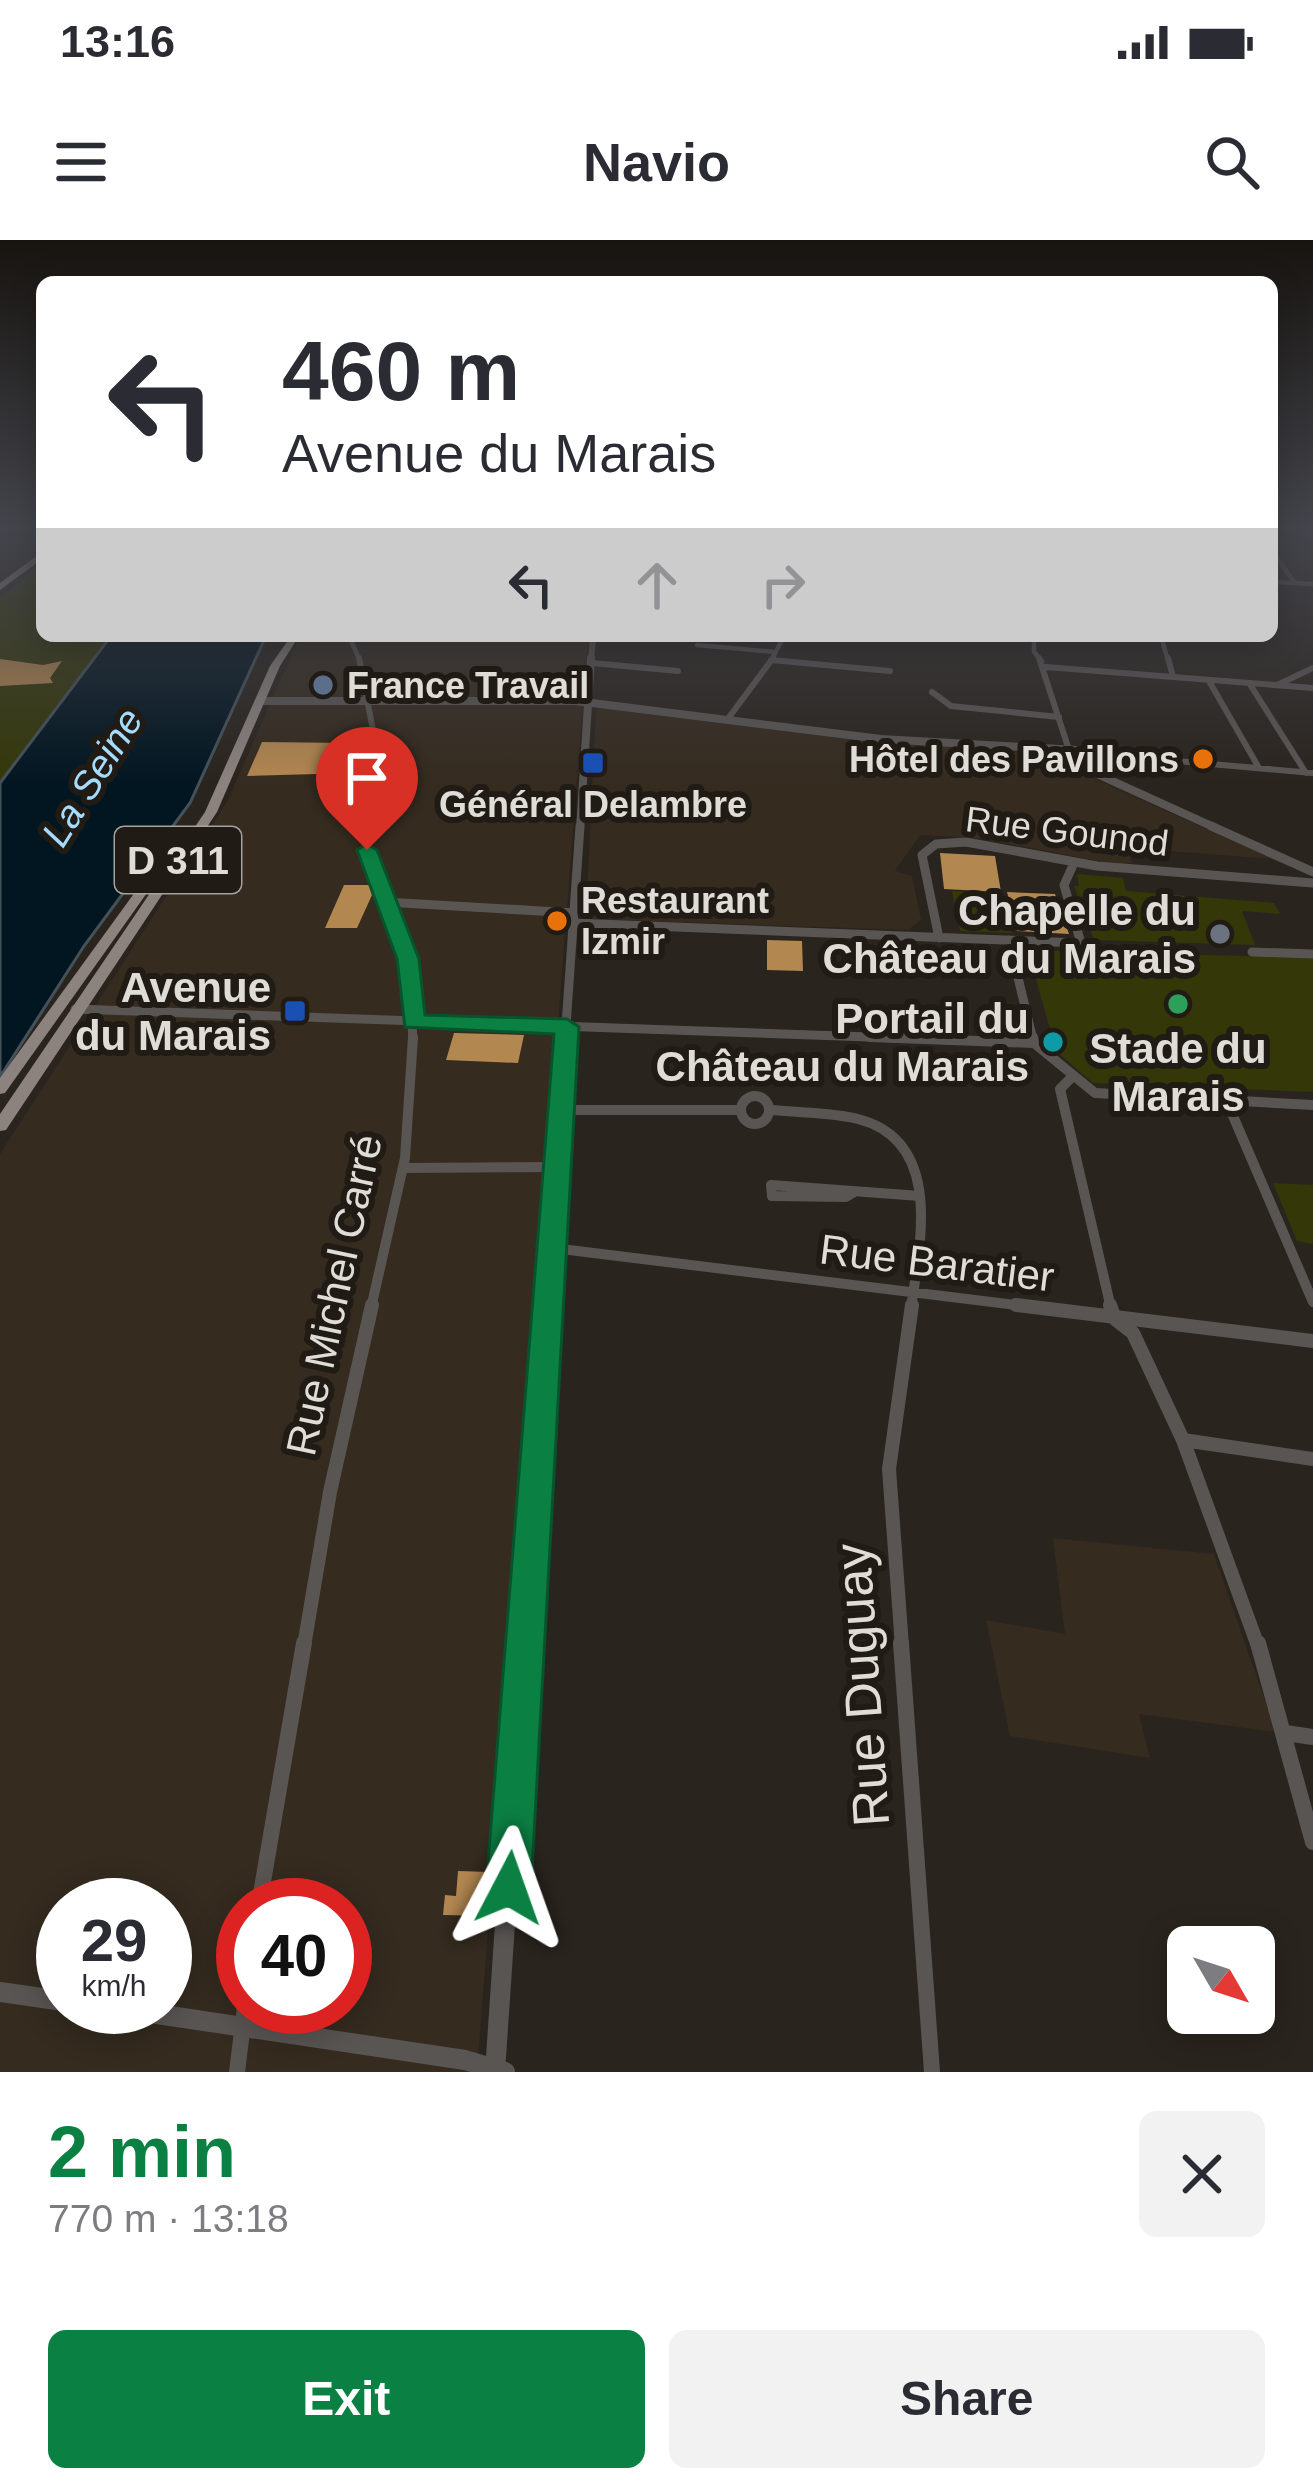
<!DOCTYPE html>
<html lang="en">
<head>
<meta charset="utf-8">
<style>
	:root { --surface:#fff; --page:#f2f2f3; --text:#2b2b33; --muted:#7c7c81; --accent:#0b8043 }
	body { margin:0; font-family:Arial,sans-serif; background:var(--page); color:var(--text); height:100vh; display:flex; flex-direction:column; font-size:45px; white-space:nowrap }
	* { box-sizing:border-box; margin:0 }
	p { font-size:39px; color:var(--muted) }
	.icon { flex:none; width:66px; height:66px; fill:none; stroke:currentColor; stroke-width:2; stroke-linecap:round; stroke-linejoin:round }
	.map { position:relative; height:1832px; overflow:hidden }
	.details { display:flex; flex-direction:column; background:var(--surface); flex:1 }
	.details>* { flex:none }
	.guide { position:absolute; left:36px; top:36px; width:1242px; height:366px; border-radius:18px; box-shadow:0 6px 30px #0003; background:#fff; color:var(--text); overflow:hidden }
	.needle { width:78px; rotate:129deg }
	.tools { position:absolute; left:1167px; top:1686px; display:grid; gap:24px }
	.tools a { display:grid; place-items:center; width:108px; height:108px; border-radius:18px; background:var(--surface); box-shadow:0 6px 30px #0003; font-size:60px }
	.speed { position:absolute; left:36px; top:1638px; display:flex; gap:24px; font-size:60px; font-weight:700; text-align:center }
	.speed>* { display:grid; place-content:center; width:156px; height:156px; border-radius:50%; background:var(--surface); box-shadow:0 6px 30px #0003; line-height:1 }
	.speed small { font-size:30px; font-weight:400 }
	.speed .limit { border:18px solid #d22; background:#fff; color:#111 }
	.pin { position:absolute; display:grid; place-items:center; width:102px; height:102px; color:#fff; margin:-123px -51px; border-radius:50% 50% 50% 0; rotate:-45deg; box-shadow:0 0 12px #0007 }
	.pin .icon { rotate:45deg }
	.me { position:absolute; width:132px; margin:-66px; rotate:4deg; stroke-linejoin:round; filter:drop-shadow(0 0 9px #0008) }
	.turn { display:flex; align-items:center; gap:42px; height:252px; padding:0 48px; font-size:54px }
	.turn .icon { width:156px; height:156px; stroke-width:2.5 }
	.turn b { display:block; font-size:84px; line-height:102px }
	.lanes { display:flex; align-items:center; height:114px; padding:0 48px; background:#0003; justify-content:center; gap:60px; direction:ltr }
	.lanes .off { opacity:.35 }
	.round { display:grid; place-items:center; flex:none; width:126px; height:126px; border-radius:18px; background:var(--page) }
	.summary { display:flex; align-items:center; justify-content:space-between; height:204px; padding:0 48px }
	h1 { font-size:72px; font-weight:700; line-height:90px; color:var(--accent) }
	.primary-button { display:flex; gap:24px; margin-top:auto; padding:24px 48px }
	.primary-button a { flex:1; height:138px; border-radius:18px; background:var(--accent); color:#fff; font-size:48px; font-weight:700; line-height:138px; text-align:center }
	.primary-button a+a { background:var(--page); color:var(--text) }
	.status { display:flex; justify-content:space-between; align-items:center; height:84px; padding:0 60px; background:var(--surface); direction:ltr }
	.status svg { height:33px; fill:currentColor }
	header { display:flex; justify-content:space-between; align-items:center; height:156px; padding:0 48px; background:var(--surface); font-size:54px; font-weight:700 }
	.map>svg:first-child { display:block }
</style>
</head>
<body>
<div class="status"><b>13:16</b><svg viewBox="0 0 49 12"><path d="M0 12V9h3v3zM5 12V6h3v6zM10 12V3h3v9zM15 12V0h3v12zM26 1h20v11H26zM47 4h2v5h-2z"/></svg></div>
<header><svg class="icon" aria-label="menu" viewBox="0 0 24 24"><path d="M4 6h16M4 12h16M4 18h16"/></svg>Navio<svg class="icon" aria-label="search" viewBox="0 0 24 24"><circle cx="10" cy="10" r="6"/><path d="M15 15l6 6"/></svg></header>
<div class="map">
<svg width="1313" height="1832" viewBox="0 0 1313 1832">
	<rect width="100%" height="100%" fill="#2a241e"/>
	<path fill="#352b1f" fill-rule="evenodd" d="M300 396H588L477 1832H0V914L228 560ZM63 1665H165V1767H63ZM243 1665H345V1767H243Z
		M601 467 1044 516 1273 619 1129 608 1132 623 1115 624 977 598 920 595 895 631 912 636 921 680 908 690 593 679 586 675 596 470Z
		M1053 1298 1214 1314 1276 1492 1139 1474 1150 1518 1010 1496 986 1380 1065 1394Z"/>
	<path fill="#343809" d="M42 324V396H111L0 543V358Z
		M1077 634 1123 638 1126 651 1274 663 1280 674 1242 671 1255 705 1094 700 1074 646H1079Z
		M952 651 1002 653 1012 693 960 691Z
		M1028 710 1313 718V852L1093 843 1056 811Z
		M1273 943 1313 945V1004L1297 1001Z"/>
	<path fill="#021622" stroke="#455159" stroke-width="3" d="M111 396H266L190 563 84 706 0 837V543Z"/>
	<path fill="#b38750" d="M0 419 43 425 62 421 50 438 53 443 0 446Z
		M262 502 348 503 345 512H359L353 533 247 536Z
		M940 613 995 616 1001 652 944 649Z
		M344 645H369L372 655 357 688H325Z
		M1007 652 1055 654 1069 694 1017 691Z
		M767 700 802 701 803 731 767 730Z
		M454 793 524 795 518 823 446 820Z
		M458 1631 490 1632 487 1676 443 1675 445 1655 456 1656Z"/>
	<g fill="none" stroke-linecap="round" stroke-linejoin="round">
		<path stroke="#595553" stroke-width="4.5" d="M1289 288 1313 296
			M1272 311 1295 343
			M1272 342 1313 344
			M349 396 360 421
			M1034 396V412L1042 421
			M1161 396 1168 421
			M697 405 775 412
			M771 420 786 421
			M771 421 784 396"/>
		<path stroke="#595553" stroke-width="6" d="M359 418 377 511 369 589
			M1039 418 1069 510
			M1168 418 1173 437
			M771 420 890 431
			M592 423 678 431
			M1046 427 1313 448
			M1209 441 1259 528
			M1277 445 1313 428
			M1251 446 1306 533
			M932 452 951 466 1059 477
			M727 480 773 418
			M1087 513 1313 533"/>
		<path stroke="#595553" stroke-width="9" d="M369 586 367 610 408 719 413 800
			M385 662 575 673
			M574 683 1081 703 1064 645 1074 623
			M939 698 922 615 936 604 966 602 1097 626 1313 643
			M1009 700 1033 800
			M1252 712 1313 714
			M75 769 955 800"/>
		<path stroke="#595553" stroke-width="10" d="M870 797 1034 803
			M1033 797 1034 803
			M1034 803 1095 853 1313 865
			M1072 837 1060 849 1111 1068
			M741 870a14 14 0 1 1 28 0a14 14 0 1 1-28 0Z
			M1227 862 1313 1062
			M561 870H738
			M773 870C800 873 832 872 858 879 944 901 920 1004 911 1068
			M403 928 558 927
			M856 951 846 957 772 956 771 945 920 956
			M553 1008 1040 1068
			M371 1068 405 918 413 797"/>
		<path stroke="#595553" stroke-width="14" d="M1016 1065 1313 1101
			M1110 1065 1115 1079 1133 1093 1183 1200 1258 1406
			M1183 1200 1313 1219
			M304 1406 330 1252 372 1065
			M902 1406 889 1229 912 1065"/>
		<path stroke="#595553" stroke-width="16" d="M901 1403 932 1832
			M1258 1403 1313 1602
			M1286 1493 1313 1497
			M259 1665 304 1403
			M237 1832 245 1767"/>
		<path stroke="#595553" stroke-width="6" d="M591 421 593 396"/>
		<path stroke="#595553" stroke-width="8" d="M261 461H576L881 499 1077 510 1090 521
			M1053 514 1218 589
			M580 589 591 418"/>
		<path stroke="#595553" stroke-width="9" d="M1211 586 1313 632
			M565 800 580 586"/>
		<path stroke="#595553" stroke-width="12" d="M547 1068 566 797"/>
		<path stroke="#595553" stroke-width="15" d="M524 1406 547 1065"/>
		<path stroke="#595553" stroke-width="20" d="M0 1752 63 1761
			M110 1767 465 1820 505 1832
			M495 1832 524 1403"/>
		<path fill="#8c837f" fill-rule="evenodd" d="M291 396H299L280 426 217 572 6 890 0 891V874L205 572 270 426Z
			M183 586 193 588 5 853 0 854V838Z"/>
		<path fill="#a09590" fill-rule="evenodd" d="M42 312V319L0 350V343Z"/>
	</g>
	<linearGradient id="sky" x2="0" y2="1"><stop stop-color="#171410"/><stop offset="0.53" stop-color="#44454c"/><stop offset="1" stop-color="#44454c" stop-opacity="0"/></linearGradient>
	<rect width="1313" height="544" fill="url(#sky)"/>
	<path fill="#0b8043" stroke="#07532c" stroke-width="3" d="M367 604 377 610 419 719 425 775 567 779 579 787 531 1648 525 1664 509 1670 493 1664 486 1648 554 794 405 787 397 719 357 610Z"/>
	<circle fill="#5c6f8a" stroke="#201b14" stroke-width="4.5" cx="323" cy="445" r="12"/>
	<g fill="#e8710a" stroke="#201b14" stroke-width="4.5">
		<circle cx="1203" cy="519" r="12"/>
		<circle cx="557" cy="681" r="12"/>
	</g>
	<g fill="#1a4fb4" stroke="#201b14" stroke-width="4.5">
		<rect x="581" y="511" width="24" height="24" rx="6"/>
		<rect x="283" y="759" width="24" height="24" rx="6"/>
	</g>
	<circle fill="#6b7280" stroke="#201b14" stroke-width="4.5" cx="1220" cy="694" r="12"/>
	<circle fill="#2e9e5b" stroke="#201b14" stroke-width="4.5" cx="1178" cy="764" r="12"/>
	<circle fill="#0f9aa8" stroke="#201b14" stroke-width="4.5" cx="1053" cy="802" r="12"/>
	<g text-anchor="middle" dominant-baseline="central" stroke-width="12" stroke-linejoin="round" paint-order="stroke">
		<g font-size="36" font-weight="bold" fill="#e0dcd8" stroke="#201b14" text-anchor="start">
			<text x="347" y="445">France Travail</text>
			<text x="1179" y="519" text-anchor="end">Hôtel des Pavillons</text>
			<text x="593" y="564" text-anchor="middle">Général Delambre</text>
			<text x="581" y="660">Restaurant<tspan x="581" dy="41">Izmir</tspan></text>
		</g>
		<g font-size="36" fill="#e0dcd8" stroke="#201b14">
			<text transform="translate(1067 591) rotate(7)">Rue Gounod</text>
		</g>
		<g font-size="39" font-style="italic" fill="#a5dbfc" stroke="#201b14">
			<text transform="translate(92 537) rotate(-58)">La Seine</text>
		</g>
		<rect fill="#201b14" stroke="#a6a29d" stroke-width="3" x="115" y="587" width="126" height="66" rx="9"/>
		<g font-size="39" font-weight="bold" fill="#e0dcd8">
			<text x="178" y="620">D 311</text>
		</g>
		<g font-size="42" font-weight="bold" fill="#e0dcd8" stroke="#201b14" text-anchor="end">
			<text x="1196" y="670">Chapelle du<tspan x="1196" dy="48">Château du Marais</tspan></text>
			<text x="271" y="747">Avenue<tspan x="271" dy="48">du Marais</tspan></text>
			<text x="1029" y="778">Portail du<tspan x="1029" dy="48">Château du Marais</tspan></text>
			<text x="1178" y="808" text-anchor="middle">Stade du<tspan x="1178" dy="48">Marais</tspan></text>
		</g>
		<g font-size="42" fill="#e0dcd8" stroke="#201b14">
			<text transform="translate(937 1023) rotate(7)">Rue Baratier</text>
			<text transform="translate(334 1055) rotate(-78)">Rue Michel Carré</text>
		</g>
		<g font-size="51" fill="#e0dcd8" stroke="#201b14">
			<text transform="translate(862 1445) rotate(-94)">Rue Duguay</text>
		</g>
	</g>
</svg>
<div class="tools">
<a><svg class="needle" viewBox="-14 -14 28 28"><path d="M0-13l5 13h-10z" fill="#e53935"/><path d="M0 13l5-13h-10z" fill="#7c7c81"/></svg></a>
</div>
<div class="speed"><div>29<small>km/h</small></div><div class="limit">40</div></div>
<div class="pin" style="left:367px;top:610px;background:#d93025"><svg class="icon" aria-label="arrive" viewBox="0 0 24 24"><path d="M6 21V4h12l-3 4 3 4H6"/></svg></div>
<svg class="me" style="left:509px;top:1648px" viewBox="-20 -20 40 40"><path d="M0-17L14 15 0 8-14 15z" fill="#0b8043" stroke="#fff" stroke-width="4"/></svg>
<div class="guide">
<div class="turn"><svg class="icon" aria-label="left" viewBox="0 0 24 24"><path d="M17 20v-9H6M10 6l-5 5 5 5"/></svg><div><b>460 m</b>Avenue du Marais</div></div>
<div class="lanes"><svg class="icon" aria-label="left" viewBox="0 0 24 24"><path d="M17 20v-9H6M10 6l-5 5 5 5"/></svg><svg class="icon off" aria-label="ahead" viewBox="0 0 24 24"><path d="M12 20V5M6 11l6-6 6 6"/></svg><svg class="icon off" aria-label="right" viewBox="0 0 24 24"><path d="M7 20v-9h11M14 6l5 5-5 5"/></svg></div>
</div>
</div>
<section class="details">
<div class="summary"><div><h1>2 min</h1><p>770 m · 13:18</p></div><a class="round"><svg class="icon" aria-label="close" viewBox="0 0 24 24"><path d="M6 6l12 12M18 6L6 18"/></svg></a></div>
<div class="primary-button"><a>Exit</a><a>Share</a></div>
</section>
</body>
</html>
